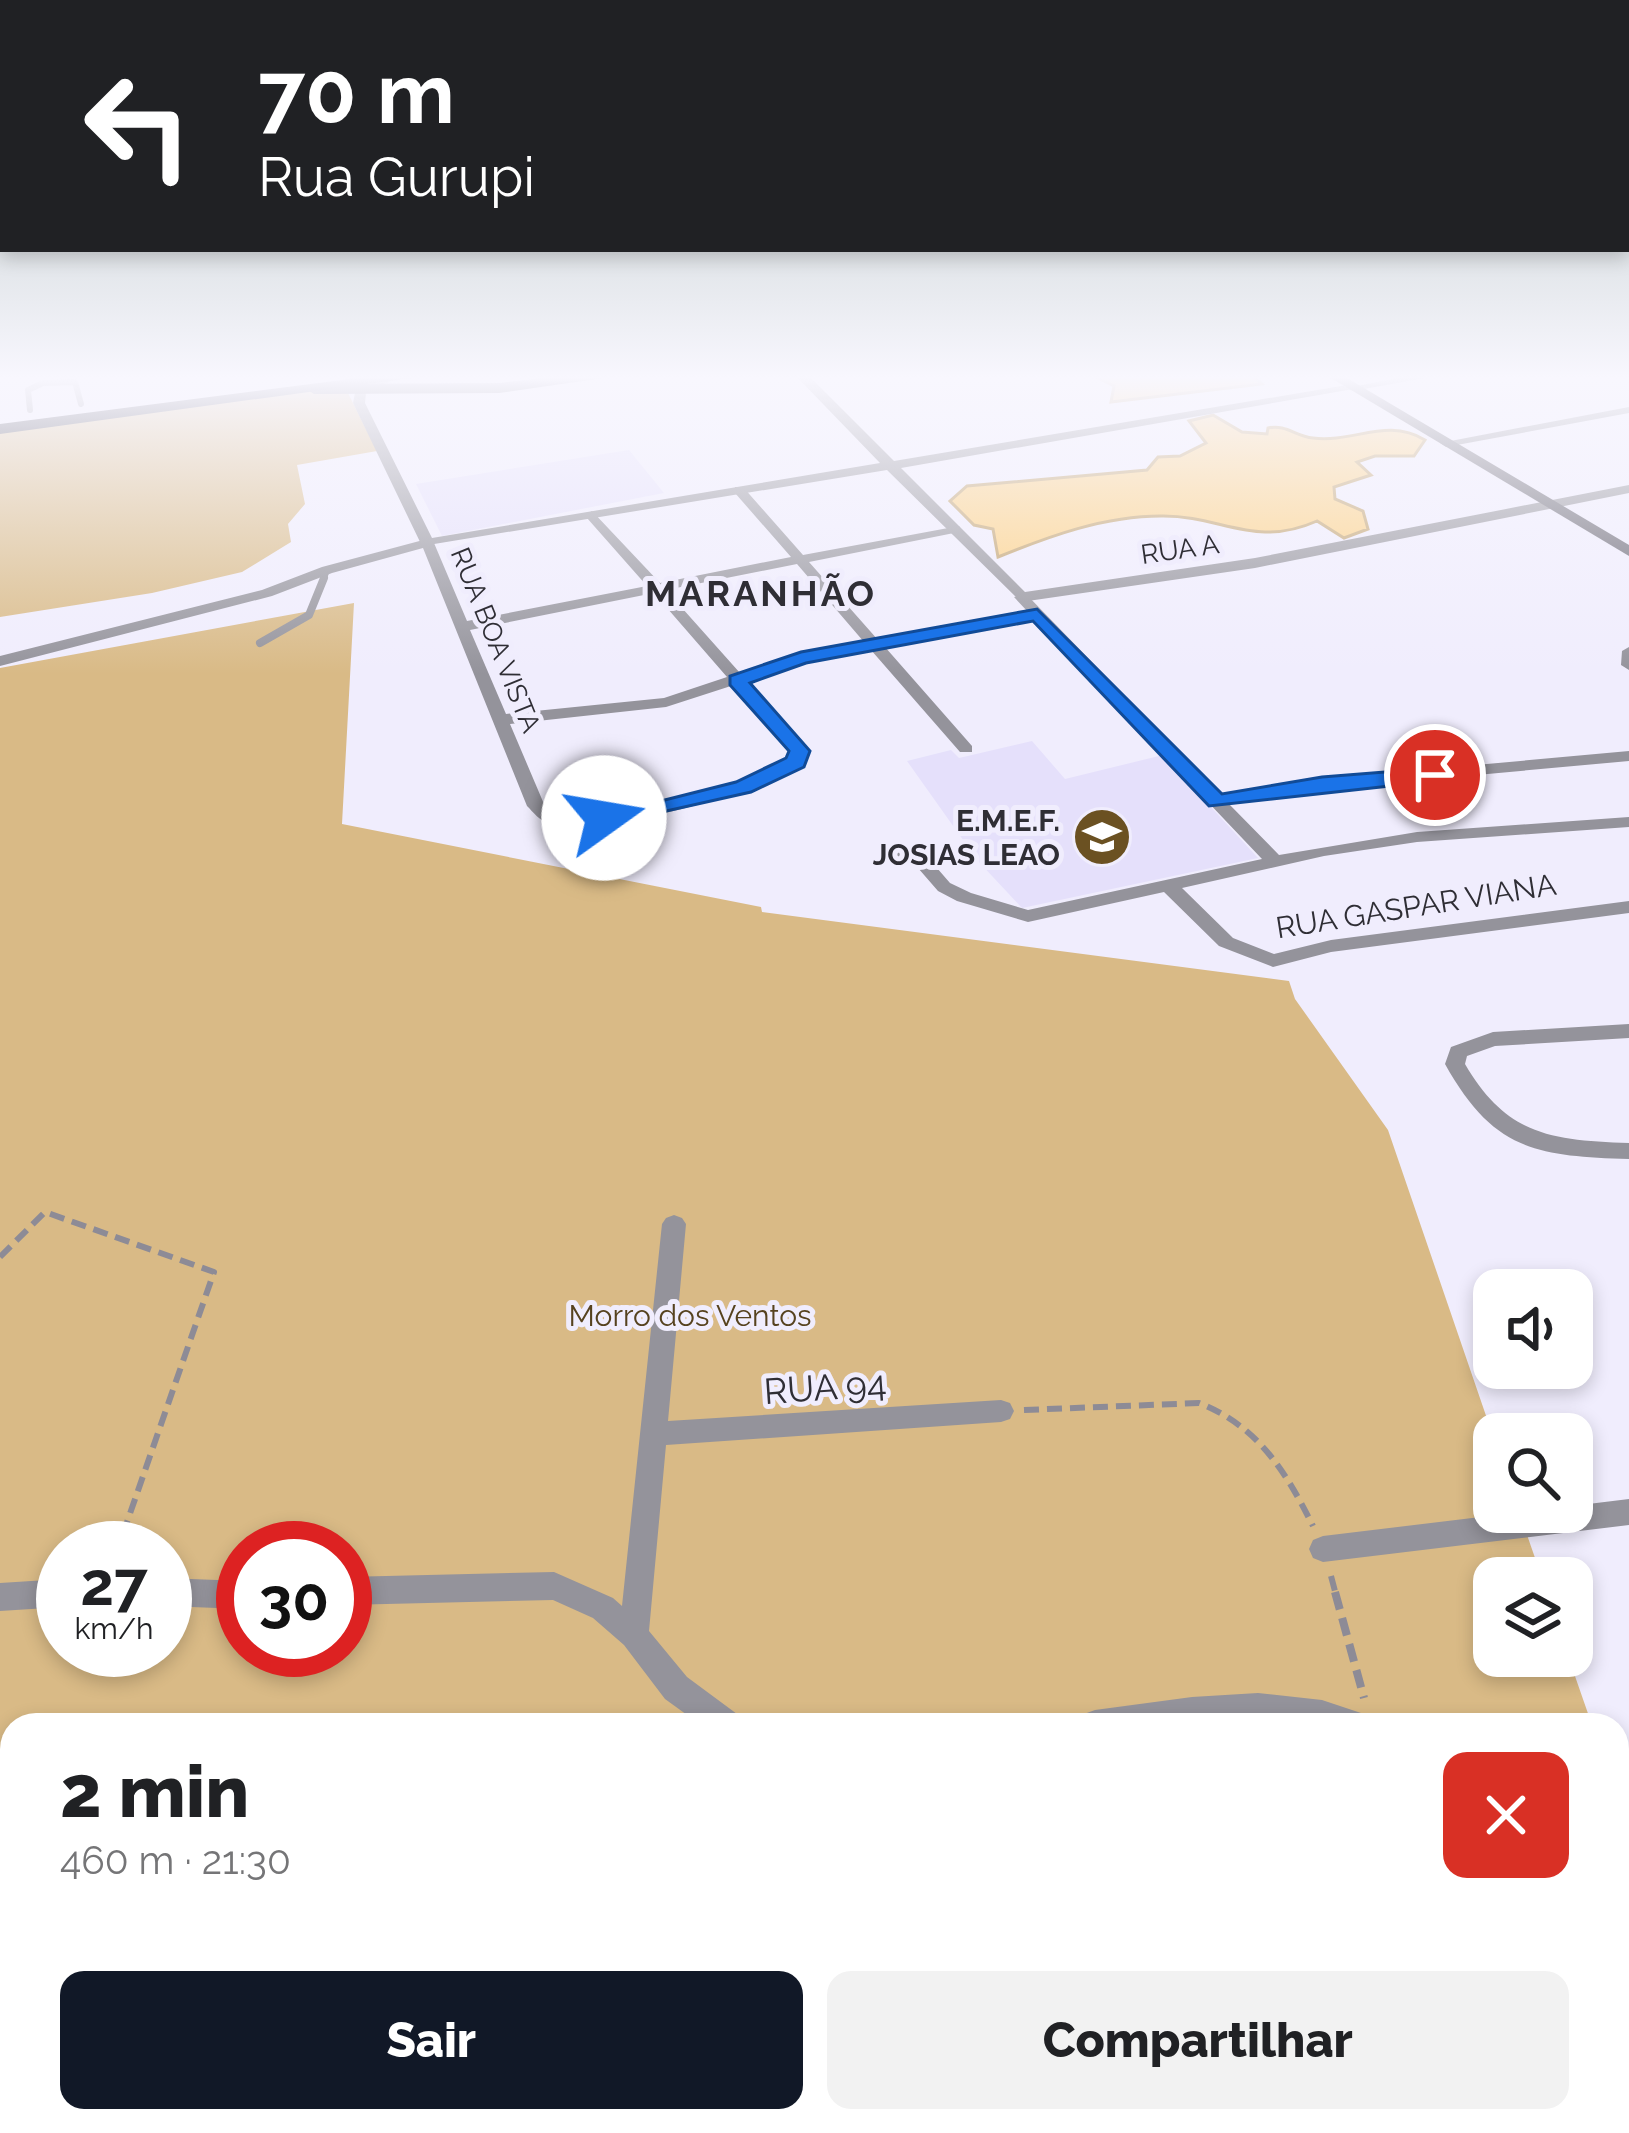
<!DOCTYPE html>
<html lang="pt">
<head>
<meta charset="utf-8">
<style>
	:root { --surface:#fff; --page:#f2f2f2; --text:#202124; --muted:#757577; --accent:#111827 }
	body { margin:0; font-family:Raleway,sans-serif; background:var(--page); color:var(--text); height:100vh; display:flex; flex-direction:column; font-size:45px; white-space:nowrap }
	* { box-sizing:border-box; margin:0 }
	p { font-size:39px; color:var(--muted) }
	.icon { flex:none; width:66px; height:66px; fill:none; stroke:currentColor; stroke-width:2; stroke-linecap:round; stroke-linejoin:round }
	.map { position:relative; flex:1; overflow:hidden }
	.side { position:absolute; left:0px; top:1713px; width:1629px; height:420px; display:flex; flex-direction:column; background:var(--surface); border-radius:36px 36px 0 0; box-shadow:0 6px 18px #0003 }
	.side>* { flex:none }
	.top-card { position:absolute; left:0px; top:0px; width:1629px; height:252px; box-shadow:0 6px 18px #0003; background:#202124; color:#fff; overflow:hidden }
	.fabs { position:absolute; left:1473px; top:1269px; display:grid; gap:24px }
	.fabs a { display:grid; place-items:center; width:120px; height:120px; border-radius:24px; background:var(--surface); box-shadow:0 6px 18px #0003; font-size:60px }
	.speed { position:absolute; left:36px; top:1521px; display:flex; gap:24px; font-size:60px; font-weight:700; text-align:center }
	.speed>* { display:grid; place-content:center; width:156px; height:156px; border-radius:50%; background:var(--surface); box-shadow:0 6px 18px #0003; line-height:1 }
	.speed small { font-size:30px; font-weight:400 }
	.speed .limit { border:18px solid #d22; background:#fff; color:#111 }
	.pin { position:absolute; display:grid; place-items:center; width:102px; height:102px; color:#fff; margin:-51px; border:6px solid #fff; border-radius:50%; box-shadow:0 3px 12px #0007 }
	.me { position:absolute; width:132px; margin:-66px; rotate:77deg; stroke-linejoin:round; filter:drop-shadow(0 0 9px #0008) }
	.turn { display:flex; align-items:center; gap:42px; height:252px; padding:0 60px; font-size:54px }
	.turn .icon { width:156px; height:156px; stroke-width:2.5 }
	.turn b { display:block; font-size:84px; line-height:102px }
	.round { display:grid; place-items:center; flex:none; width:126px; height:126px; border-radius:24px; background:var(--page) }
	.head { display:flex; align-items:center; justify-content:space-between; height:204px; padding:0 60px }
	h1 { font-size:72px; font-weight:800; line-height:90px }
	.cta { display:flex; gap:24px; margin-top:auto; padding:24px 60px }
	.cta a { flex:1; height:138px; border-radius:24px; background:var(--accent); color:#fff; font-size:48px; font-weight:800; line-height:138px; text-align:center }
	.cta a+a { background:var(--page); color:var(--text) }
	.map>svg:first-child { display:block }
</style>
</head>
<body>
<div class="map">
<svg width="1629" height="2133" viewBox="0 0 1629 2133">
	<rect width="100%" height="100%" fill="#f0edfd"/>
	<path fill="#e5e0fb" d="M629 450 664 493 442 536 416 484Z
		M1032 741 1065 779 1163 755 1258 858 1022 908 978 861 907 761 951 750 959 758Z"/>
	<path fill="#d9ba86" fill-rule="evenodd" d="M344 385 377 451 297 465 305 504 288 524 291 542 242 572 152 593 0 617V429Z
		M354 603 342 824 761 907 762 912 1289 981 1295 999 1388 1130 1494 1439V1512H1519L1542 1578H1494V1656H1568L1592 1725H12V1940H0V668ZM63 1548H165V1650H63ZM243 1548H345V1650H243Z"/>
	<path fill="#fecf7d" stroke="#c09f67" stroke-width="3" d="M1092 375H1252L1262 384 1111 402 1114 386Z
		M1213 415 1242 432 1267 434 1268 428C1286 424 1295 436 1313 438 1354 443 1387 417 1425 440L1414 456H1375L1357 462 1371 475 1334 487 1335 499 1363 511 1368 529 1344 538 1317 521C1254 549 1221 515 1161 516 1104 516 1050 536 998 557L993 529 974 525 950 501 967 486 1147 470 1158 457 1180 456 1206 443 1189 421Z"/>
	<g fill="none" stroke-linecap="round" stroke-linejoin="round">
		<path stroke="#8d8b96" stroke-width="6" stroke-dasharray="15 8" stroke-linecap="butt" d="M0 1257 45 1212 214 1272 118 1548
			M1024 1410 1199 1403C1258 1426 1286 1472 1313 1526
			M1331 1576 1336 1595"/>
		<path stroke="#8d8b96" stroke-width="8" stroke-dasharray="18 9" stroke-linecap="butt" d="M1335 1592 1364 1698"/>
		<path stroke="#94939b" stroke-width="6" d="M30 410 28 390 43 383 75 382 81 404
			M323 581 327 570"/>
		<path stroke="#94939b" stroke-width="8" d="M260 643 309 615 324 578"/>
		<path fill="#94939b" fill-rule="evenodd" d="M1412 375H1441L1353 391 1347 388Z
			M1629 407V413L1446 447 1440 443Z
			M735 487H743L803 555 959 526 961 529 954 533 809 562 878 640 1028 612 1014 597 1026 594 1221 795 1323 779 1629 751V761L1323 789 1229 804 1279 855 1417 832 1629 817V827L1417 842 1324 856 1182 888 1233 938 1274 954 1331 940 1629 901V913L1331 952 1273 967 1219 946 1164 892 1028 922 957 901 938 891 918 868 881 851V843H893L930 860 950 883 971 893 1028 910 1262 859 1035 620 885 647 972 746V752H960L871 650 804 662 747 681 804 745 808 755C802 762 795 769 787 774 751 795 587 838 549 824 540 821 533 812 527 806L423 548 332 573 272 596 0 666V656L262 590 322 567 427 539 434 543 467 621 647 586 587 518 586 515 592 511 660 583 791 557 735 493ZM797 564 864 642 801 653 740 673 666 590ZM654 593 727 677 664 698 506 714 470 630ZM734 685 791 754C741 798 622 816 556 815L544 804 510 724 666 707Z
			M1629 647V670L1621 665 1622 651Z
			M1629 1024V1038L1495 1046 1467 1056 1465 1064C1507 1136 1552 1140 1629 1143V1159C1535 1156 1493 1150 1445 1064L1451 1047 1493 1032Z
			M674 1215 682 1218 686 1224 668 1421 1001 1400 1010 1403 1014 1411 1010 1419 1001 1422 666 1445 649 1631 687 1677 737 1714 741 1725H701L665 1699 624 1645 593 1618 553 1600 345 1605V1577L554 1572 613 1598 622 1606 662 1224 666 1218Z
			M1629 1499V1525L1323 1562 1313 1558 1309 1549 1313 1540 1323 1536 1522 1512H1572V1506Z
			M165 1578 243 1581V1609L165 1606Z
			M63 1579V1607L0 1611V1583Z
			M1258 1693 1322 1700 1364 1714 1368 1725H1080L1084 1714 1095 1710 1192 1697Z
			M1545 2121H1581L1586 2133H1550Z"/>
		<path fill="#94939b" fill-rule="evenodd" d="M795 375H808L894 461 1353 384 1359 388 901 468 1025 592 1255 558 1629 485V493L1255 568 1021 602 887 470 422 546 353 403 356 388 387 376 393 380 366 393 365 403 432 538 880 463Z"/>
		<path fill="#696772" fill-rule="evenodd" d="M1326 375H1342L1629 545V556Z"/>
		<path fill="#4b4856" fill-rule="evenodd" d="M571 375H624L499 393 314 394 306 389 314 384 499 383Z"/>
		<path fill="#3e3c4a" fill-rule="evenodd" d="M381 375H433L0 434V424Z"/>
	</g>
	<linearGradient id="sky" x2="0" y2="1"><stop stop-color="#b1bfbd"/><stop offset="0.56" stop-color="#f8f7fe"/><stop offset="1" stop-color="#f8f7fe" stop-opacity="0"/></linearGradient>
	<rect width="1629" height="674" fill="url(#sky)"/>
	<path fill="#1a73e8" stroke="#114b97" stroke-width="3" d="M1037 609 1222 794 1322 777 1435 768 1445 775 1435 781 1209 806 1033 621 806 663 750 683 810 751 804 767 751 792 604 825 593 818 736 782 786 758 789 751 730 685V676L801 652Z"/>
	<defs>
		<g id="school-disc" transform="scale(3)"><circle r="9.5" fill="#6b5122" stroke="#f0edfd"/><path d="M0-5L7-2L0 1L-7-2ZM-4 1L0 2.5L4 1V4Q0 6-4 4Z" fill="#fff"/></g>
	</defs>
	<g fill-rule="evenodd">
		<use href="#school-disc" x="1102" y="837"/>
	</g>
	<g text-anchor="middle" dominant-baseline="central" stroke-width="10" stroke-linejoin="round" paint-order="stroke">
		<g font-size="27" fill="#2f2e35" stroke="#f0edfd">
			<text transform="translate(1180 549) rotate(-8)">RUA A</text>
			<text transform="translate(496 640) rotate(68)">RUA BOA VISTA</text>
		</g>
		<g font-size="30" font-weight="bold" fill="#2f2e35" stroke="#f0edfd" text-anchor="end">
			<text x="1060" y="820">E.M.E.F.<tspan x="1060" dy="34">JOSIAS LEAO</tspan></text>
		</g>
		<g font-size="30" fill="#2f2e35" stroke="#f0edfd">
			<text transform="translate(1416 906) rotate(-9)">RUA GASPAR VIANA</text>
		</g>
		<g font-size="30" fill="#56421f" stroke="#f0edfd">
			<text x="690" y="1315">Morro dos Ventos</text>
		</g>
		<g font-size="36" font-weight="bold" letter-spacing="3" fill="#2f2e35" stroke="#f0edfd">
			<text x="761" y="593">MARANHÃO</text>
		</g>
		<g font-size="36" fill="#2f2e35" stroke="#f0edfd">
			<text transform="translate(825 1387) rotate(-4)">RUA 94</text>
		</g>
	</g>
</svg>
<div class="fabs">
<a><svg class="icon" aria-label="sound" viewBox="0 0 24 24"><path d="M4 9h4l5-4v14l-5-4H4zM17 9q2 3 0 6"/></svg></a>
<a><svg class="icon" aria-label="search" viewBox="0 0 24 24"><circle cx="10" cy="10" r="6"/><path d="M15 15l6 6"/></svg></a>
<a><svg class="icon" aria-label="layers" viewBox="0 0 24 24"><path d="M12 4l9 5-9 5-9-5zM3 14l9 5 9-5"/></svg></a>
</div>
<div class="speed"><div>27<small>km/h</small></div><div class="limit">30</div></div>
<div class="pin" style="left:1435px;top:775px;background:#d93025"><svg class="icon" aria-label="arrive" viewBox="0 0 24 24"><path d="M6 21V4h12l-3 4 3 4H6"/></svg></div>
<svg class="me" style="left:604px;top:818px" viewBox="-20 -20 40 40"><circle r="19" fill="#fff"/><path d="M0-13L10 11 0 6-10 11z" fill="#1a73e8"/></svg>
<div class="top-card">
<div class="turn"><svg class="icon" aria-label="left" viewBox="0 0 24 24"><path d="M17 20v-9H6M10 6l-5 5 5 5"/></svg><div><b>70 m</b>Rua Gurupi</div></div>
</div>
<section class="side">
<div class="head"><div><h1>2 min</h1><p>460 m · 21:30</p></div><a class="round" style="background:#d93025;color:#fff"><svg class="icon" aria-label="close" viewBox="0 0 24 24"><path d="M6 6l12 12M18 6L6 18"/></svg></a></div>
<div class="cta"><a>Sair</a><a>Compartilhar</a></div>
</section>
</div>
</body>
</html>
